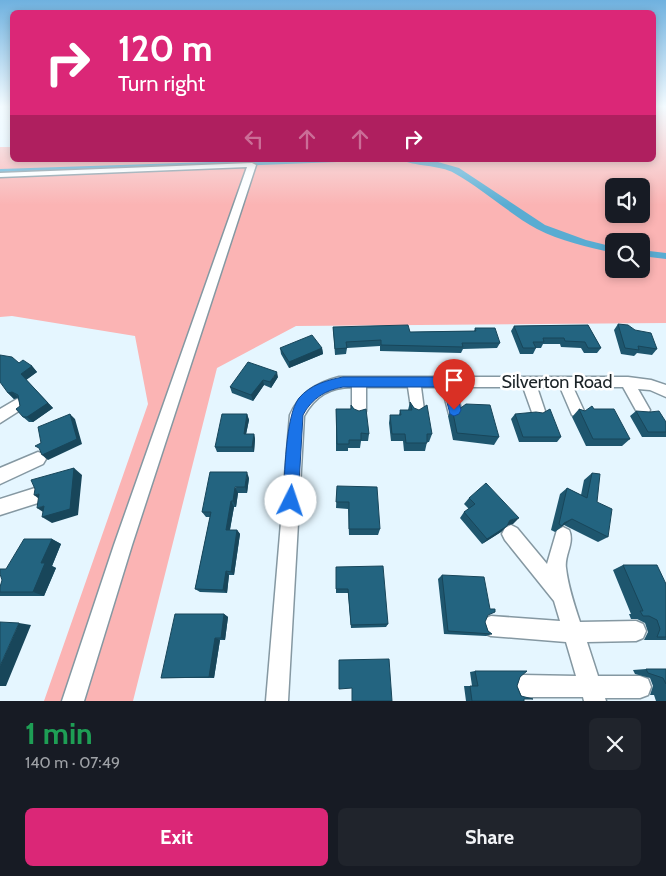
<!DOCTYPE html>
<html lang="en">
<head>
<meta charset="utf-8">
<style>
	:root { --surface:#171b24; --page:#20242c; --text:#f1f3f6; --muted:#9ea1a6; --accent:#db2777 }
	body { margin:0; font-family:Cabin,sans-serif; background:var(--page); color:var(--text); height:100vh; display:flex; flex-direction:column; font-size:19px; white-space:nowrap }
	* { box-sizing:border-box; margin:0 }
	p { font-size:16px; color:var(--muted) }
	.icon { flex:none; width:28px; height:28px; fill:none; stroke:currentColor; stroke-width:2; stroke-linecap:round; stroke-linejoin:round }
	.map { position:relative; height:701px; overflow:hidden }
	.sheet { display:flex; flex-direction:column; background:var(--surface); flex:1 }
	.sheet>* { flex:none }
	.guide { position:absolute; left:10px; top:10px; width:646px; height:152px; border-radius:8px; box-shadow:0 2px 8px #0003; background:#db2777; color:#fff; overflow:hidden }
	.buttons { position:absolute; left:605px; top:178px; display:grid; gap:10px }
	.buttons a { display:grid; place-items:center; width:45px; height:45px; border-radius:8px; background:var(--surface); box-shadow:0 2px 8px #0003; font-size:25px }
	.pin { position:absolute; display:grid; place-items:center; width:42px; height:42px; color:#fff; margin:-51px -21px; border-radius:50% 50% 50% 0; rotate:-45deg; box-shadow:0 0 5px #0007 }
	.pin .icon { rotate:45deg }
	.me { position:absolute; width:55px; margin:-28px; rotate:4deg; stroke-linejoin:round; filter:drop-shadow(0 0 4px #0008) }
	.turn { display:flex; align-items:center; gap:18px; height:105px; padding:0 25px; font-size:22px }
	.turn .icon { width:65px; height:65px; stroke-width:2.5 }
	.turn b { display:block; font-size:35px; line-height:42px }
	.lanes { display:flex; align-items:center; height:48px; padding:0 25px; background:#0003; justify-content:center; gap:25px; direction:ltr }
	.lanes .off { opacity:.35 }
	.round { display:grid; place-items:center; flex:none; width:52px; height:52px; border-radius:8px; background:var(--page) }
	.summary { display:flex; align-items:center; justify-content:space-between; height:85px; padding:0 25px }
	h1 { font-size:30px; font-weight:800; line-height:38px; color:#1e9e55 }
	.button { display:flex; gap:10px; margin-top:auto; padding:10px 25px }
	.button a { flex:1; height:58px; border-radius:8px; background:var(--accent); color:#fff; font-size:20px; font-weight:800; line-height:58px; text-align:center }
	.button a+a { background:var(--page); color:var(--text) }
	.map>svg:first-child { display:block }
</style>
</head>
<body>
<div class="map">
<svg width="666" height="701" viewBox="0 0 666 701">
	<rect width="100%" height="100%" fill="#e5f6ff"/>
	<path fill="#fbb4b4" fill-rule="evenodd" d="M654 107H666V323L296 326 217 368 133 701H44L148 404 135 336 12 316 0 317V147H12V160H654ZM614 186H641V214H614ZM614 241H641V269H614Z"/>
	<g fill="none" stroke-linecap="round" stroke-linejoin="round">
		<path fill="#59acd2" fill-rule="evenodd" d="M269 160H341L337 162 0 175V169Z
			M403 160H431L459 168 545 225 586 240 614 247V253C588 247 560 241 537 229 508 213 483 189 454 173 441 165 411 166 403 160Z
			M641 250 666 253V259L641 256Z"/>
		<g stroke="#8598a2" stroke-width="3">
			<path id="minor" d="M252 163 256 165 132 545 84 701H62L114 545 247 167 0 177V173Z
				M339 377H628L651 380 666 385V397L650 390 638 389 650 410 648 414 643 416 638 414 623 387H573L584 411 582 415 577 417 572 415 560 387H537L545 411 543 415 538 417 533 415 523 387H456L461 410 459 414 454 416 449 414 442 387H421L424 410 422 414 417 416 412 414 408 387H366V411L364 415 359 417 354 415 352 411V387C330 387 315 396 304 416L288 701H266L290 415C300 393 316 383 339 377Z
				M17 399 22 401 24 405 22 409 0 423V409Z
				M38 452 43 454 46 459 43 464 0 484V468Z
				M35 488 41 490 43 496 41 502 0 515V499Z
				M511 525 517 528 547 564 557 530 563 527 569 530C575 543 564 555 566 568 568 586 574 604 580 622L636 621 643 624 646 631 643 638 636 641 587 642 598 676H640L648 679 651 687 648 695 640 698H605L606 701H584L583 697H522L514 694 511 686 514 678 522 675 576 676 566 642 491 636 484 633 481 626 484 619 491 616 560 621 554 601 505 540 502 534 505 528Z"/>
		</g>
		<use href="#minor" fill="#fff" fill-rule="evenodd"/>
	</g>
	<path fill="#1e566e" d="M618 324 657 349 652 355 637 353 634 356 621 354 614 330Z
		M588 325 601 348 597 353H584L581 348 561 347 560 344H543L541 348H536L533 354H520L511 331 514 326Z
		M333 327 410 332 474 331 475 328 500 343 497 348 463 349 461 353 380 351V346L347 348 346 354 335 355Z
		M280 348H322L323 354 289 368 281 354Z
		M19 363 32 366 37 372 26 380 53 408 33 422H29L23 417 20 406 18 398 14 399 8 393Z
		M278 377 271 388 264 385 253 401 232 393 230 387Z
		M410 402 432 434 429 442H427L425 451H404L403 441H391L389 423 390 415H399L400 410H408Z
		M351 405 369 434 368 441H361L360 448H348V451H336V409H351Z
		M452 408 499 437 494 445 453 440 448 416Z
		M579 409 585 411 594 409 630 439 622 446H586L572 417Z
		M636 411 666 422V437H642L630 416Z
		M247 414 249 420 246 434H254L255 439 254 452H217L215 447Z
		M515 414 561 437 557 442H519L511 419Z
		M592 473 597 502 608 537 598 542 564 525 555 532 551 530 560 494 567 488 581 495 584 480Z
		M249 478 247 493H238L236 507H234L230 530H237L240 534 234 575H229L227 593 200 592 195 589 210 517H206L202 512Z
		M337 486 380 529 378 535H349L348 509 336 508Z
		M469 498 513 524 507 525 501 532 482 544 460 518 464 512 469 509 464 504Z
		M52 539 61 544 52 566 56 568 44 596H0V587L6 569Z
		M623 565 666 584V640H644L648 632 645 623 637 619H631L629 614H631L613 570Z
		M336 567 388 624 386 627 351 628 348 593H336Z
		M442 575 485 622 488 631 492 634 486 636 444 634 438 579Z
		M224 614 228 617 225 640H220L214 678H161Z
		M646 669H666V701H656L654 695H650L653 686 650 678 635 674 633 670Z
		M475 671 520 677 517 686 524 701H466L464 686H472L470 672Z"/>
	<path fill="#18465a" d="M322 348 323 354 289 368V362Z
		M32 366 37 372 26 380 53 408 33 422 27 417 21 374Z
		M277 372 278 377 271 388 270 382Z
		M263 380 264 385 253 401 251 395Z
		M12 392 18 397 14 399 8 393Z
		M70 414 75 419 82 444 48 460 42 455Z
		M247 414 249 420 245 439 244 434Z
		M254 434 255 439 254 452 252 447Z
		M74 468 82 475 78 515 52 523 42 517Z
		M247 472 249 478 247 493 245 487Z
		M235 487 238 493 236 507 233 501Z
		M39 494 43 502 34 495Z
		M231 501 234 507 229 534 226 530Z
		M44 506 46 514 37 508Z
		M519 518 513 524 504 526 510 520Z
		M572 519 564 525 562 526 564 523Z
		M507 526 501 532 482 544 487 539Z
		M237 530 240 534 234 575 231 572Z
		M52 539 61 544 52 566 56 568 44 596 33 592 41 563Z
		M226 571 229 575 227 593 223 590Z
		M224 614 228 617 225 640 221 638Z
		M19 623 31 625 6 686H0V666Z
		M215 638 220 640 214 678 209 677Z"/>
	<path fill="#236480" stroke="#18465a" d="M618 324 628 325 635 330 651 333 657 349 638 346 639 350 625 348Z
		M408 325 410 332 476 331 475 328H495L500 343H462L463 347 381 345V340L346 342 347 348 335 349 333 327Z
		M588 325 601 348H588L585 342 565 341 564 338H543L544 342H533L536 348H523L514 326Z
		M312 335 322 348 289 362 280 348Z
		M0 355 12 357 19 363 23 360 32 366 21 374 48 403 27 417H23L16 409 20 406 18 395 12 392 8 393 0 382Z
		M248 362 277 372 270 382 263 380 251 395 230 387Z
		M410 402 414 408 419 410 427 405 432 434H427V443H406L405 434H392L390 415H401L400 410H412Z
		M466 404 490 405 499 437 457 433 452 408 458 410Z
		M351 405 354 409 359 411 366 409 369 434 361 433V440H349V444H337L336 409H351Z
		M592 406 594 409H614L630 439H593L579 409 585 411Z
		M550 409 561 437H523L515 414 536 412 543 413Z
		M636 411 650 412 659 411 666 422V432H648Z
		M70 414 77 439 42 455 39 448 35 446 41 443 38 427Z
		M222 414H247L244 434H254L252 447H215Z
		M74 468 70 509 42 517 44 506 37 508 39 494 34 495 35 489 31 480Z
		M210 472H247L245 487H235L233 501H231L226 530H237L231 572 226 571 223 590 195 589 211 512H202Z
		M592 473 600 474 597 502 612 509 608 537 572 519 564 523 562 526 559 524 567 488 587 498Z
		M486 483 519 518 510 520 507 526 487 539 464 512 475 504 469 498Z
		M337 486 377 487 380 529H349V502H336Z
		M24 539H52L41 563H45L33 592H0V587L2 580 0 574V569H6Z
		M623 565H657L666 584V637H657L660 629 657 620 649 616H643L640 611H643Z
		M383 566 388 624 351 625 348 589H336V567Z
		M442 575 484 577 490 609H495V612L488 615 485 622 488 631 492 634 448 631Z
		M175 614H224L221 638H215L209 677 161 678Z
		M0 622 19 623 0 666Z
		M389 659 392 701H352V688L339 689V660Z
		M646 669H666V684L663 678 648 673Z
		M475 671H527L520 677 517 686 521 696 533 699H524V701H472L470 686H478Z"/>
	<linearGradient id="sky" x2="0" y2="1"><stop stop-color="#6fb1df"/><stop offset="0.52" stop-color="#f3fbff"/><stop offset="1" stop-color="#f3fbff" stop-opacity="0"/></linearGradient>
	<rect width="666" height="205" fill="url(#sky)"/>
	<path fill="#1a73e8" stroke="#114b97" d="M343 377H448L452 378 454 382 461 410 459 414 454 416 450 414 443 387H343C326 390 312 398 303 415L298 501 296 506 291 508 286 506 283 501C285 476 285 416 299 398 310 385 327 380 343 377Z"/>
	<g text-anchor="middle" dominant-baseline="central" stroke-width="5" stroke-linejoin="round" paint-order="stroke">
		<g font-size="18" fill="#1b2327" stroke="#fff">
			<text x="557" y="382">Silverton Road</text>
		</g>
	</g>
</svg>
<div class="buttons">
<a><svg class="icon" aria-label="sound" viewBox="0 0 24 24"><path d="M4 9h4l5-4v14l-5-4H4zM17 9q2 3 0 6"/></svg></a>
<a><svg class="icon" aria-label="search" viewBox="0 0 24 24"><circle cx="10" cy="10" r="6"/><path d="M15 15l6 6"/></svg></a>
</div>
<div class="pin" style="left:454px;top:410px;background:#d93025"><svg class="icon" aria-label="arrive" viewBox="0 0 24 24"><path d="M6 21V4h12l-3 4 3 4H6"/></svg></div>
<svg class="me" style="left:291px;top:501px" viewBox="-20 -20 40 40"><circle r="19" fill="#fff"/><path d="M0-13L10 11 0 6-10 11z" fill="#1a73e8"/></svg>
<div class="guide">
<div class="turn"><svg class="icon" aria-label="right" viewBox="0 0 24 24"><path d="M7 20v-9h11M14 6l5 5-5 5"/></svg><div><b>120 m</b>Turn right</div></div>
<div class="lanes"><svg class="icon off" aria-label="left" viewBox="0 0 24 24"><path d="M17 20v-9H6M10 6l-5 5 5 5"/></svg><svg class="icon off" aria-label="ahead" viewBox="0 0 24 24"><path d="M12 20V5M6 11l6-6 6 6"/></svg><svg class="icon off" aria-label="ahead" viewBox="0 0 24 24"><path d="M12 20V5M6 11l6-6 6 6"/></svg><svg class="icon" aria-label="right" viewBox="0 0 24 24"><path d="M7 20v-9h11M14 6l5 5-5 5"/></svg></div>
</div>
</div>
<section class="sheet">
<div class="summary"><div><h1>1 min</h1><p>140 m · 07:49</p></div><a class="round"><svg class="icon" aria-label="close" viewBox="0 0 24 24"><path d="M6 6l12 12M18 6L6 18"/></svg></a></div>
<div class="button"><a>Exit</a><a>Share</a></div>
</section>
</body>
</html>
